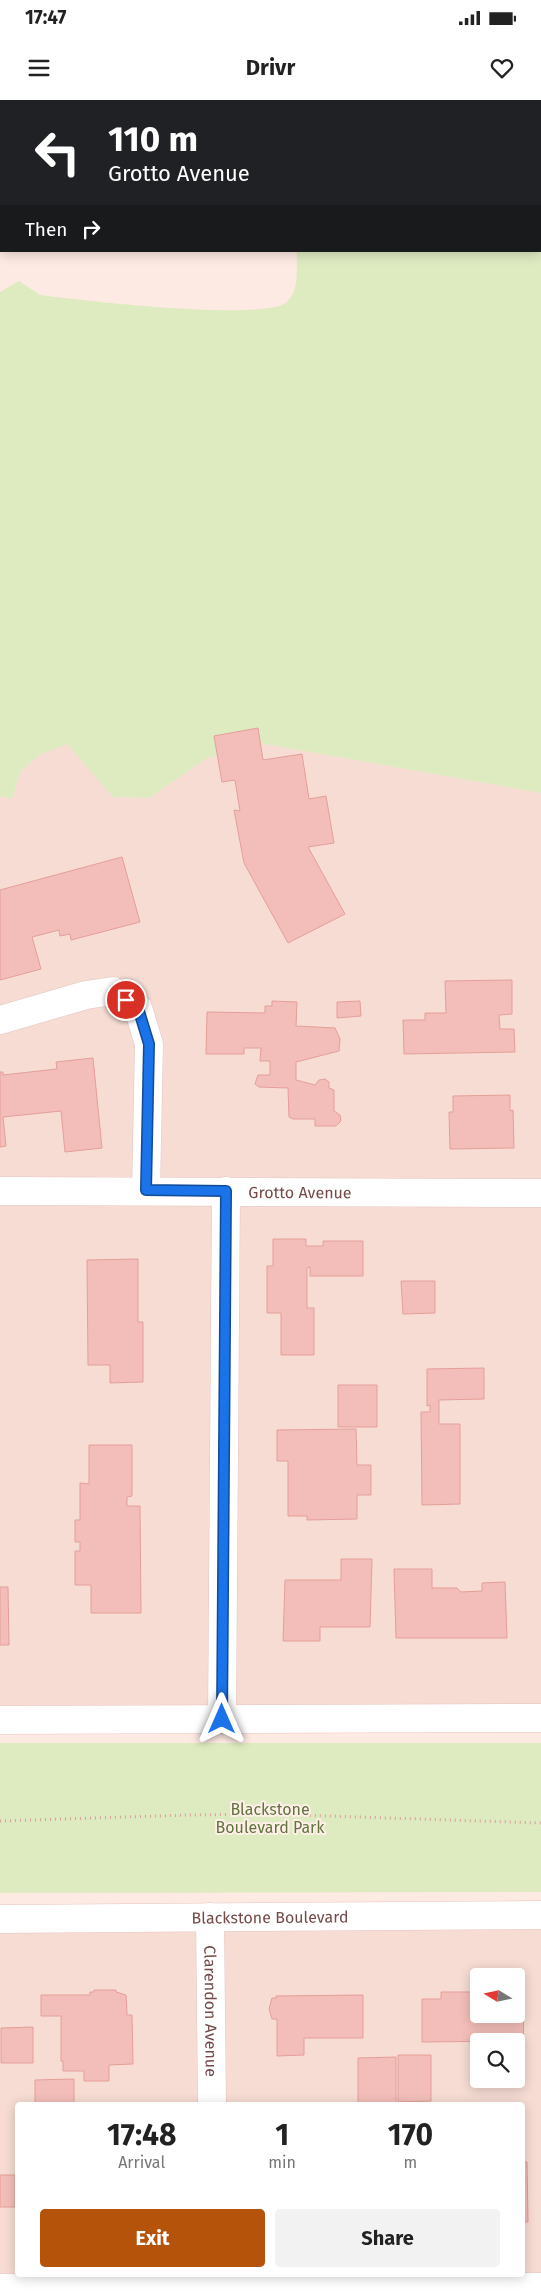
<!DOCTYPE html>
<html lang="en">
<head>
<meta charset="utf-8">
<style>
	:root { --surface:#fff; --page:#f2f2f2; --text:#222; --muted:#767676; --accent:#b45309 }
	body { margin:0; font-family:"Fira Sans",sans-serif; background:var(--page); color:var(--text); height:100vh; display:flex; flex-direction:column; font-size:19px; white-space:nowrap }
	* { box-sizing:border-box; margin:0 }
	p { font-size:16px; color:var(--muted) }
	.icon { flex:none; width:28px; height:28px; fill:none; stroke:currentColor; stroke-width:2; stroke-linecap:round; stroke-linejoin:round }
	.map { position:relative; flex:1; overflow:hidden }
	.panel { position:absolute; left:15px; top:2002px; width:510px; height:175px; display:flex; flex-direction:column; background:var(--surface); border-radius:5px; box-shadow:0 2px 12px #0003 }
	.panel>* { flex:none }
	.guide { position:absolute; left:0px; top:0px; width:541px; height:152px; box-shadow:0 2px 12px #0003; background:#202124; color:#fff; overflow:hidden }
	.needle { width:32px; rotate:280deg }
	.fabs { position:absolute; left:470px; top:1868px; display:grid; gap:10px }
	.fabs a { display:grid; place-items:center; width:55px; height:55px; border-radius:5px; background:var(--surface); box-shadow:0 2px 12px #0003; font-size:25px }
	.pin { position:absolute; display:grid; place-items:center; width:42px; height:42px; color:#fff; margin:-21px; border:2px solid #fff; border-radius:50%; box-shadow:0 1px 5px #0007 }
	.me { position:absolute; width:55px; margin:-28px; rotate:0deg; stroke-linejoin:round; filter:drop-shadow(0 0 4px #0008) }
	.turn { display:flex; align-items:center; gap:18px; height:105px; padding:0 25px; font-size:22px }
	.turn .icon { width:65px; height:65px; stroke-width:2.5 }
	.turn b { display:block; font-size:35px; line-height:42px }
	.then { display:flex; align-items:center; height:48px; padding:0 25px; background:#0003; gap:10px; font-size:19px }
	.eta { display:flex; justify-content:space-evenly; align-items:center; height:85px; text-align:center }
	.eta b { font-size:30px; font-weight:700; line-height:35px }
	.action { display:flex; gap:10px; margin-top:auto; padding:10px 25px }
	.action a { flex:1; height:58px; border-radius:5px; background:var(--accent); color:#fff; font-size:20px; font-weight:700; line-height:58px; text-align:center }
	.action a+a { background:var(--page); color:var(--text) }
	.status { display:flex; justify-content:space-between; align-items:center; height:35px; padding:0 25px; background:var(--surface); direction:ltr }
	.status svg { height:14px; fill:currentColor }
	header { display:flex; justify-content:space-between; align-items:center; height:65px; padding:0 25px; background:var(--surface); font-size:22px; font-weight:700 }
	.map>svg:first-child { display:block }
</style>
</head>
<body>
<div class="status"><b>17:47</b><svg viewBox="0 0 49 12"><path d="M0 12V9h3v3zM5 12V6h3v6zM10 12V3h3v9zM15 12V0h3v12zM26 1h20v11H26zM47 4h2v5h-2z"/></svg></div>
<header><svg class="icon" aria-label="menu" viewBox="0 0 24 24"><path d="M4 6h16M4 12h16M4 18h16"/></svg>Drivr<svg class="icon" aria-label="heart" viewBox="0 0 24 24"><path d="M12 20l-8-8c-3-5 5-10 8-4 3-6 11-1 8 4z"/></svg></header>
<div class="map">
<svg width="541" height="2193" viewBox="0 0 541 2193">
	<rect width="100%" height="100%" fill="#fdeae2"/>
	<path fill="#f6dcd3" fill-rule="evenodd" d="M68 643 114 697 149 698 207 658 265 644 541 693V1616L0 1618V696L12 699 20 672 39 655Z
		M541 1805V2193H0V1815ZM479 1876H516V1914H479ZM479 1941H516V1979H479ZM18 2005H522V2175H18Z"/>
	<path fill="#deeac0" d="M284 0H541V693L265 644 207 658 149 698 113 697 67 644 39 655 20 672 12 699 0 696V192L19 181 40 195C77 200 265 222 287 202 300 190 296 168 297 151H540V1Z
		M0 1643H541V1792L0 1793Z"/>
	<path fill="#f3beb9" stroke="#e59e99" d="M258 628 263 660 302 654 309 699 326 696 334 743 308 747 345 814 288 843 244 763 234 710 240 711 235 680 222 682 214 636Z
		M122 757 140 822 71 840 70 834 60 836 59 830 32 837 41 869 0 880V790Z
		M512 880V914L499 915 500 929H514L515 952 404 954 403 920H425V913H446L445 881Z
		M272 901 297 902 296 926 335 928 340 939 339 951 296 962V980L315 985 319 980 325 979 329 982V988L334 990V1011L340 1015 341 1021 336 1026H315V1019H293L289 1017 288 988 259 987 255 984 258 975H270V961H260L261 948H244V954H206L207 912 265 913V906H272Z
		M360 901 361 916 337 918V902Z
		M93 958 102 1048 65 1052 61 1011 3 1017 6 1046 0 1047V972H3V975L57 969 56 962Z
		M510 995V1011L513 1010 514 1048 450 1049 449 1012H453V996Z
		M273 1139H306V1146H323V1141H363V1176H310V1167L307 1168V1208H314V1255H281V1213H267V1166H273Z
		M138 1159V1222H143V1282L110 1283V1265H88L87 1160Z
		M401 1181H435V1213L403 1214Z
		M484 1268V1299L439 1300V1324H460V1404L422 1405 421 1312H430V1305L427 1306V1269Z
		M338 1285H377V1327H338Z
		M356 1329 357 1365H371V1395H357V1419L307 1420V1416H288V1361H277V1330Z
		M89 1345H132V1396L127 1397V1406H140L141 1513H91V1485H75V1451H80V1442H75V1420H80V1383L89 1384Z
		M341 1459H372L370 1527H320V1541H283L285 1480H341Z
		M394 1469H432V1488H457L461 1492 482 1491V1483L505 1482 507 1538H396Z
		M0 1487H8L9 1545H0Z
		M94 1890H116V1892L126 1895 127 1915H132L133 1964 109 1965V1981H84V1971H63V1961H61V1916H41V1895H90V1892H94Z
		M441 1892H479V1914H516V1894H524L523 1960H516V1941L422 1942V1899H441Z
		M363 1895V1938H304V1955L277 1956V1919H272L269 1909 272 1898H276V1896Z
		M33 1927V1963H1V1928Z
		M398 1955H431V2001L398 2002Z
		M396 1957V2003H358V1958Z
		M74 1979V2005H35V1980Z
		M446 2004H476V2005H446Z
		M522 2062H527L528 2122H522Z
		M0 2075H15V2107H0Z"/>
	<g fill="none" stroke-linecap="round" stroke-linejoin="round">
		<g stroke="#e3c5c0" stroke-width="29">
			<g id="street">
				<path d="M0 920 86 895 113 891 138 908 149 944 146 1090"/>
				<path id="s1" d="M0 1091 541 1093"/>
				<path d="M222 1619 226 1091"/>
				<path id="s2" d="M210 1817 212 2005"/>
				<path d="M0 2188 212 2189 541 2187"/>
			</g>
		</g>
		<g stroke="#e8c4bd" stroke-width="29">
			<g id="secondary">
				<path d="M0 1620 541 1618"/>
				<path id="s3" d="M0 1819 541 1815"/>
			</g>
		</g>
		<path stroke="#d7a09c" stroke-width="3" stroke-dasharray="1 4" stroke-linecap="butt" d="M0 1721 189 1715 266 1714 541 1723"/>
		<use href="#street" stroke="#fff" stroke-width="28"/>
		<use href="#secondary" stroke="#fff" stroke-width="28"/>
	</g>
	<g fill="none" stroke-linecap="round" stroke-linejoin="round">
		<g stroke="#114b97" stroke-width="12">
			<path id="route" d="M126 900 138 908 149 944 146 1090 226 1091 222 1619"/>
		</g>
		<use href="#route" stroke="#1a73e8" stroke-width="9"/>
	</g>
	<g text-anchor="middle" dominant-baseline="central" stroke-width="4" stroke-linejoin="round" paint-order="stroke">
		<g font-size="16" fill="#744a48" stroke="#ffefe8">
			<text stroke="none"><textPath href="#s1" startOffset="300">Grotto Avenue</textPath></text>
			<text stroke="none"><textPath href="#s3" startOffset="270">Blackstone Boulevard</textPath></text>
			<text stroke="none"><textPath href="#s2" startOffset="94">Clarendon Avenue</textPath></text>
		</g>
		<g font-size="16" fill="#5f753d" stroke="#ffefe8">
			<text x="270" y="1709">Blackstone<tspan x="270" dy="18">Boulevard Park</tspan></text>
		</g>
	</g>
</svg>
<div class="fabs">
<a><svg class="needle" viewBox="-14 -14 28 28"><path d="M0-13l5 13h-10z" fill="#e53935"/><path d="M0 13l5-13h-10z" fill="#767676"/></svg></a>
<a><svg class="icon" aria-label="search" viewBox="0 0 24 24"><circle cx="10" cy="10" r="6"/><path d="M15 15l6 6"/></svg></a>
</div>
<div class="pin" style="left:126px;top:900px;background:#d93025"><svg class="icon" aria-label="arrive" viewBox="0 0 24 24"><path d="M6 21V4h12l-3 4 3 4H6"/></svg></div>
<svg class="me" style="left:222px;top:1619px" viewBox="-20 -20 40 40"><path d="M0-17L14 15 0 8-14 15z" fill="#1a73e8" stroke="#fff" stroke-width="4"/></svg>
<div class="guide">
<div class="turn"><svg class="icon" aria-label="left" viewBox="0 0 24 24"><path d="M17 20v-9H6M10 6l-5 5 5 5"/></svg><div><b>110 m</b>Grotto Avenue</div></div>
<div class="then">Then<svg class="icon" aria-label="right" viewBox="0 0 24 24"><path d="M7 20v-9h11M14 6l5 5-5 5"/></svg></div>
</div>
<section class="panel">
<div class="eta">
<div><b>17:48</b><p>Arrival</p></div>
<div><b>1</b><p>min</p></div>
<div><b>170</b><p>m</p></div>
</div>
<div class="action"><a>Exit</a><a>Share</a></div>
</section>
</div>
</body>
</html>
